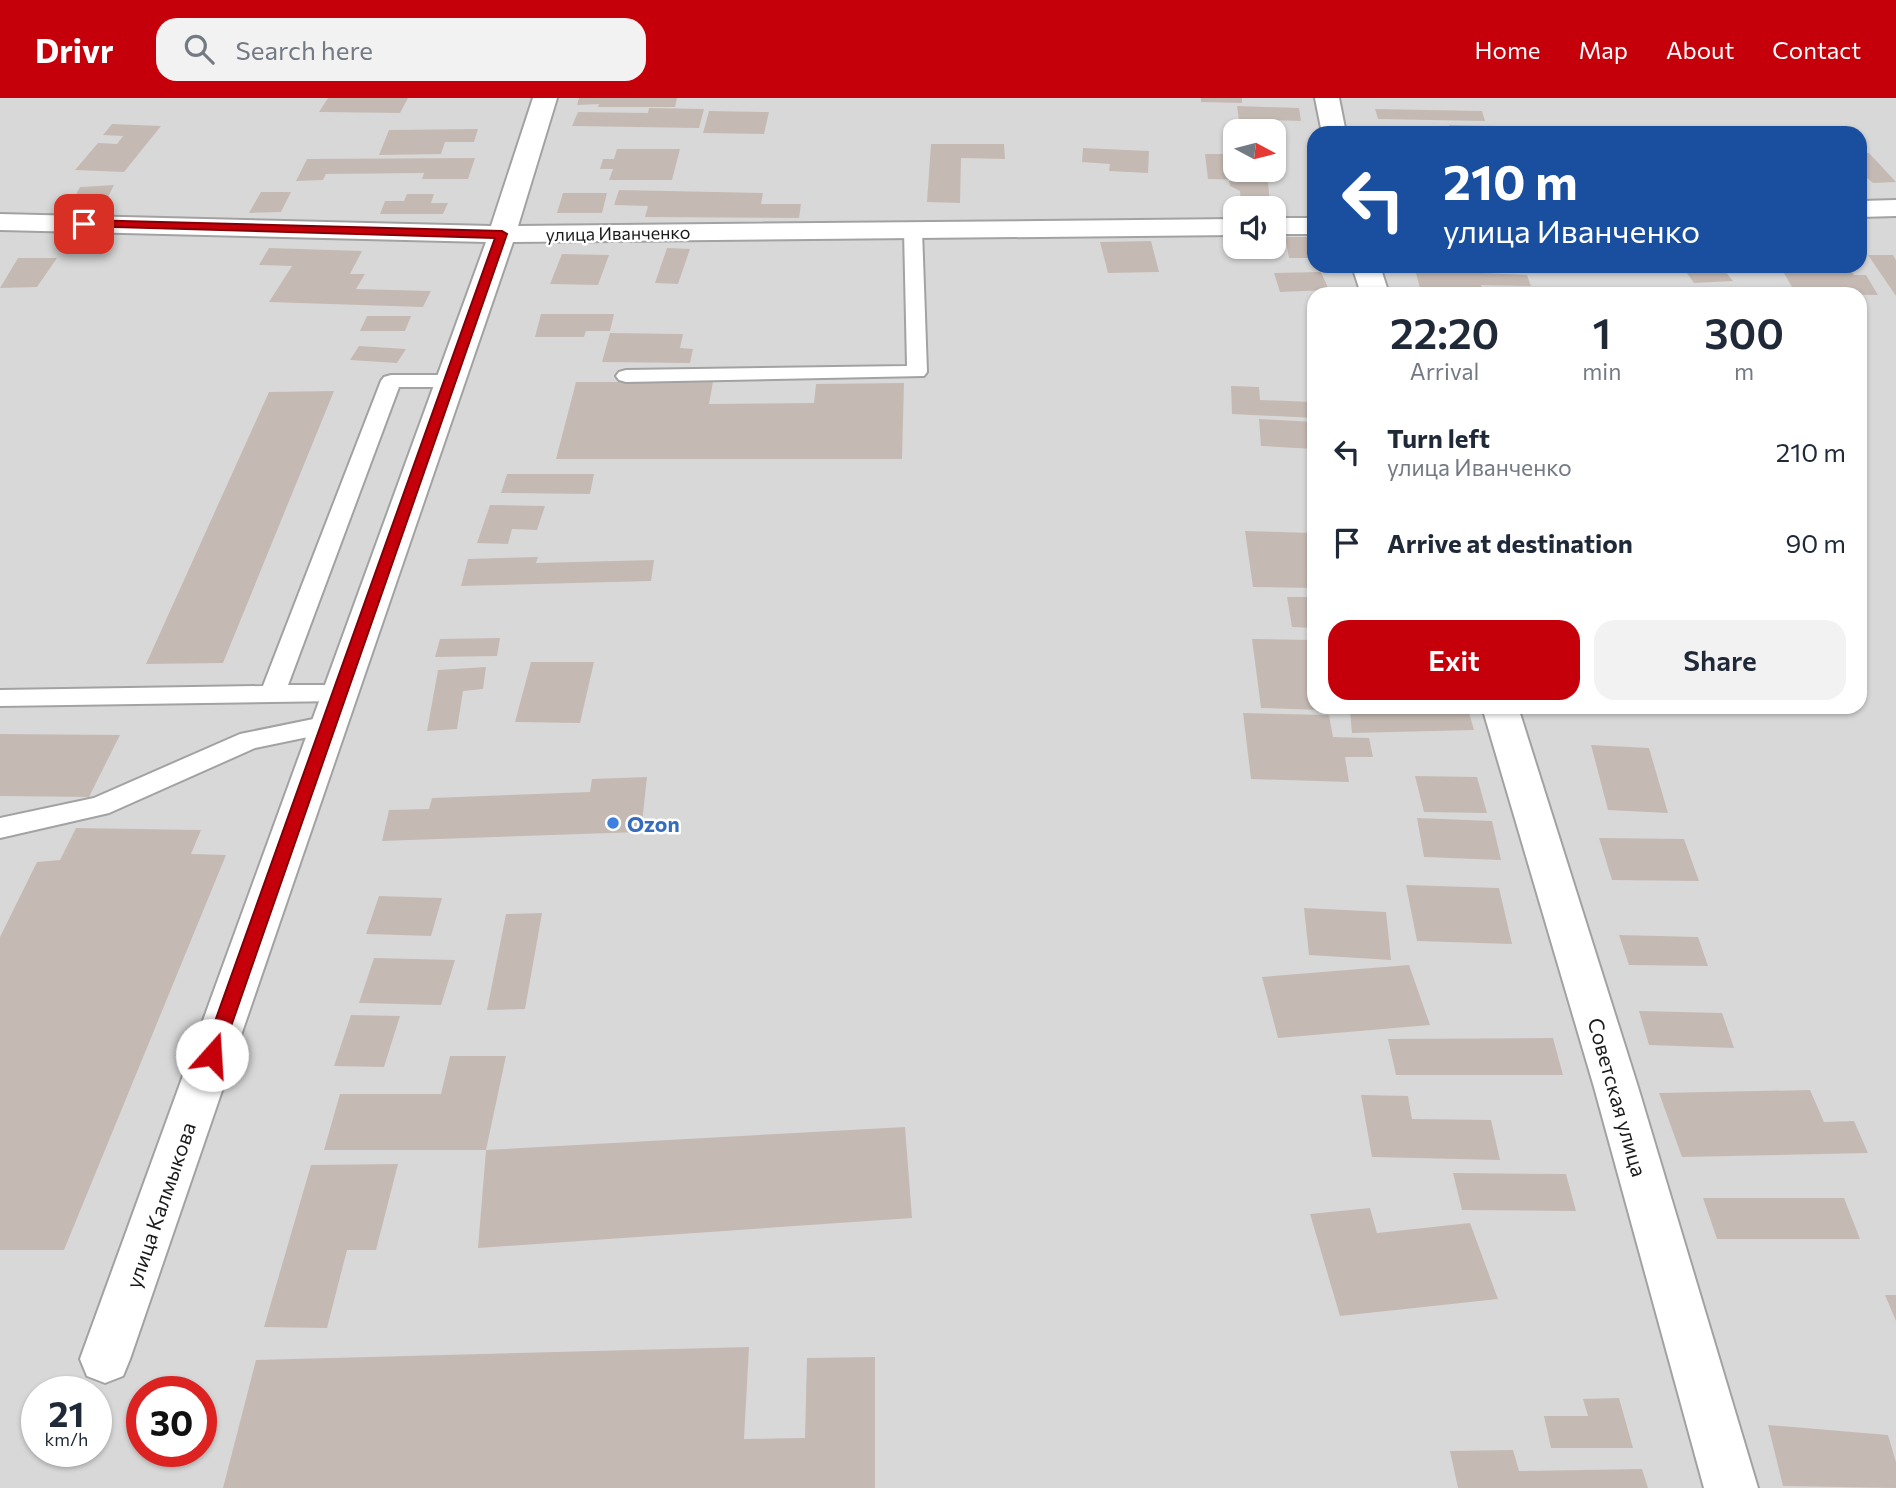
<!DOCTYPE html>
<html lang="en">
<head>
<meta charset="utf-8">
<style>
	:root { --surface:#fff; --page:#f2f2f3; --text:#1f2937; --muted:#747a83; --accent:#c6000a }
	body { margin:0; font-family:Commissioner,sans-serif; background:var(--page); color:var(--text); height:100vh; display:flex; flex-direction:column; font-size:26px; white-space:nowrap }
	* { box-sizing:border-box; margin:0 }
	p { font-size:23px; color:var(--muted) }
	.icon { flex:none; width:38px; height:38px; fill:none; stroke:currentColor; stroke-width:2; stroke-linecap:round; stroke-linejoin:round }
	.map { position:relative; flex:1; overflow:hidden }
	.side { position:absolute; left:1307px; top:189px; width:560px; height:427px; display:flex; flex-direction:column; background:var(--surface); border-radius:21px; box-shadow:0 2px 5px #0004 }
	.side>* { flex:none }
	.guide { position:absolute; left:1307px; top:28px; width:560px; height:147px; border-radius:21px; box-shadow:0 2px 5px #0004; background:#1a4fa0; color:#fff; overflow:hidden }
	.needle { width:46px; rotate:97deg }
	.buttons { position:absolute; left:1223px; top:21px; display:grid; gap:14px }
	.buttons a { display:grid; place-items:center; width:63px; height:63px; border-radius:14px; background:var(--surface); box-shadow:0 2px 5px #0004; font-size:35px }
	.speed { position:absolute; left:21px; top:1278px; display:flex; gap:14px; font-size:35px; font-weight:700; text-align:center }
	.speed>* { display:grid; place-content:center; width:91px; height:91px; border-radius:50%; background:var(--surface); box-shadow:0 2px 5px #0004; line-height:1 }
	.speed small { font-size:18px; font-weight:400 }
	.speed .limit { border:10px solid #d22; background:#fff; color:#111 }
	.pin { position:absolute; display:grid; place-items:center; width:60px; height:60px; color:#fff; margin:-30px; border-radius:14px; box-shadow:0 4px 10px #0006 }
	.me { position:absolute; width:77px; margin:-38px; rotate:19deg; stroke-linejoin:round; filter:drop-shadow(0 0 5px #0008) }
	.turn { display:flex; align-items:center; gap:24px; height:147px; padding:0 21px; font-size:32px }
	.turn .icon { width:91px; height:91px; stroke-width:2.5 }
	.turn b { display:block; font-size:49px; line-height:60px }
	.eta { display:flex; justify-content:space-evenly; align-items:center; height:119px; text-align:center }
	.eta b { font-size:42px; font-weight:600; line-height:49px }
	.button { display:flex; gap:14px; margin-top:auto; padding:14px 21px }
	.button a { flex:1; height:80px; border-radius:21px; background:var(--accent); color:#fff; font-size:28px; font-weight:600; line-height:80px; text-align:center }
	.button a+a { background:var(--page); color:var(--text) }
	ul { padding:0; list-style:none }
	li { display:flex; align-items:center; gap:21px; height:91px; padding:0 21px }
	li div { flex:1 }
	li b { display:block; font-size:26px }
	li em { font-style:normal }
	header { display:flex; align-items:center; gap:42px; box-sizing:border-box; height:98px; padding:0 35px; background:var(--accent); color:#fff }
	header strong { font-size:33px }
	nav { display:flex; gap:38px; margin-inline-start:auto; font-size:24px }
	.search { width:490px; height:63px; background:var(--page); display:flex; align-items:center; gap:18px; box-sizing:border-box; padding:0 24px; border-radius:21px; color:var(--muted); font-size:26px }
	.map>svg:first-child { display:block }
</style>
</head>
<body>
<header>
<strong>Drivr</strong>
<div class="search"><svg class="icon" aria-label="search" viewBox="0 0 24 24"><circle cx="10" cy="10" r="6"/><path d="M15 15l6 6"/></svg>Search here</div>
<nav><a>Home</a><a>Map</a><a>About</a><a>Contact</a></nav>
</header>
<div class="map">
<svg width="1896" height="1390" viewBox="0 0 1896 1390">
	<rect width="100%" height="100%" fill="#ede8e0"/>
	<path fill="#d9d8d8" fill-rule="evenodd" d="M0 0H1896V1390H0ZM1236 33H1274V72H1236ZM1314 35H1860V168H1314ZM1236 110H1274V149H1236ZM1314 196H1860V609H1314ZM37 1293H96V1353H37ZM142 1293H201V1353H142Z"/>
	<path fill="#c5bab3" d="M328 0H408L400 15 319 14Z
		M579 0H677L675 9H598L599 6 577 7Z
		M1201 0H1242V5L1201 4Z
		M1237 8 1299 10 1301 23 1269 22V27H1256L1255 22H1239Z
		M649 10 704 11 699 30 572 28 578 14 648 15Z
		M1375 11 1482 13 1485 23 1378 21Z
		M709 13 769 14 764 36 703 35Z
		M112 26 161 28 124 74 75 72 98 45 117 46 123 38 103 37Z
		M1449 27 1495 28 1497 35H1451Z
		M478 31 474 44H445L441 56 379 57 389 32Z
		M931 46H1004L1005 61 961 60 960 105 927 104Z
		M1083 50 1149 53 1148 75 1109 73 1110 66 1082 64Z
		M617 51H680L672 82H609L613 71H600L603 61H614Z
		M1860 55H1869L1896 84 1873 85 1860 74Z
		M1205 56H1236V72H1253L1255 82 1208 81Z
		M475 60 468 81H422L424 75 326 76 323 82 296 83 307 61Z
		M1229 83 1268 84 1270 106 1241 105 1240 93 1230 88Z
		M114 87 103 109 69 110 80 89Z
		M619 92 763 95 761 106H801L799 120 645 119 648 108 614 107Z
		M261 94H291L281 114 249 115Z
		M563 95H607L602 115H557Z
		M407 96H434L431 105H448L443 116H380L385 103H404Z
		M1285 139H1314V160H1289Z
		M1151 143 1159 174 1108 175 1100 144Z
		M269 150 362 153 350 176H365L356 191 431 193 423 209 269 204 292 168 259 167Z
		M667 150 690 151 678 186 655 185Z
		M562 156 609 157 598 187 550 186Z
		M1868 157H1893L1896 162V198Z
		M18 160H57L37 189 0 190Z
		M1500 168H1537L1539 172H1502Z
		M1682 168H1721L1733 183 1694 185Z
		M1780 168H1848L1854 177H1866L1878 197 1796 196Z
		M1415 172 1527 177 1531 188 1481 187 1482 191 1420 190Z
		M1321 174 1329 192 1280 194 1274 175Z
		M541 216H614L610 233H586L584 239H535Z
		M367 218H411L405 233H360Z
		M610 235 683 236 680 250 693 251 690 265 602 264Z
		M359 248 406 251 397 265 350 262Z
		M576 284H713L709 306 814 305 816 286 904 285 902 361H556Z
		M1231 288 1259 289 1260 302 1314 304V320L1232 316Z
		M334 293 223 565 146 566 269 294Z
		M1259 321 1314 324V351L1261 348Z
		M507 376H594L590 396 501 395Z
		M490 407 545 408 537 432 512 431 508 446 477 445Z
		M1245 433 1314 435V490L1253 489Z
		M538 459 536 465 654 462 651 483 461 488 468 461Z
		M1287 499H1314V530L1292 529Z
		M500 540 497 558 435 559 440 541Z
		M1252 541 1314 542V609H1349L1350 613 1261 610Z
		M531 564H594L580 625 515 624Z
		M486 569 483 591 463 593 457 631 427 633 438 572Z
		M1468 611 1474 632 1352 635 1350 613Z
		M1243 615 1329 617 1333 639 1369 640 1373 659H1345L1349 684 1251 681Z
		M0 636 120 637 89 699 0 698Z
		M1591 647 1649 650 1668 715 1608 712Z
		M1415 678 1477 679 1487 715 1424 714Z
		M647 679 641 734 382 743 389 712 429 711 432 700 590 694 592 681Z
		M1417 720 1492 723 1501 762 1424 759Z
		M76 730 201 732 191 756 226 757 64 1152H0V839L37 764 60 762Z
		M1599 740 1684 741 1699 783 1612 782Z
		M1406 787 1499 790 1512 846 1417 843Z
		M379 798 442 800 431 838 366 836Z
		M1304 810 1386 814 1391 862 1309 857Z
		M542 815 525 911 487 912 506 816Z
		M1619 837 1698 839 1708 868 1629 867Z
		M374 860 455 862 441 907 359 905Z
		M1409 867 1430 927 1278 940 1262 879Z
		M1639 913 1722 915 1734 950 1649 947Z
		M351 917 400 918 384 969 334 968Z
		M1553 940 1563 977H1396L1388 941Z
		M450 958H506L486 1052H324L340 996H441Z
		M1810 992 1824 1024 1854 1023 1868 1055 1682 1059 1659 995Z
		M1361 997 1408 998 1412 1021 1491 1022 1500 1062 1372 1059Z
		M905 1029 912 1120 478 1150 486 1052Z
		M398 1066 376 1152H347L327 1230 264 1229 311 1067Z
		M1453 1075 1566 1076 1576 1113 1462 1112Z
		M1703 1100H1844L1860 1141H1717Z
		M1370 1110 1377 1135 1470 1125 1498 1201 1340 1218 1310 1116Z
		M1885 1197H1896V1223Z
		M749 1249 744 1341 805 1340 807 1260 875 1259V1390H223L256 1262Z
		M1619 1300 1633 1350H1551L1544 1318H1588L1583 1301Z
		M1768 1327 1888 1337 1896 1364V1390L1783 1388Z
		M1513 1352 1519 1373 1642 1371 1648 1390H1458L1450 1353Z"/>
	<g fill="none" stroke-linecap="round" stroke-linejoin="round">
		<g stroke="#a2a2a2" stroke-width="4">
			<path id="service" d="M913 127 922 132 927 274 924 278 626 284 619 282 616 278 619 274 626 272 907 268 904 132Z
				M391 277H450L457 279 460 283 457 287 450 289H399L288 587H341L350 589 353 595 350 601 341 603 0 608V592L263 588 381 283 384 279Z
				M328 618 337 621 341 627 337 633 255 650 109 715 0 740V720L94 700 240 636Z"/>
		</g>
		<g stroke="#a2a2a2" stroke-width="4">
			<path id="minor" d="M533 0H557L518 128 1236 121V137L513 144 130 1261 123 1278 105 1285 87 1278 80 1261 486 144 0 132V116L491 128Z
				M1315 0H1339L1346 35H1322Z
				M1896 102V118L1860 119V103Z
				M1274 120H1314V136H1274Z
				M1352 168H1380L1389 196H1361Z
				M1482 609H1518L1638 989 1758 1390H1704L1594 989Z"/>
		</g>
		<use href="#service" fill="#fff" fill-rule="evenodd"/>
		<use href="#minor" fill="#fff" fill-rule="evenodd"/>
	</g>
	<path fill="#c6000a" stroke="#810006" stroke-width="2" d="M84 122 502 133 507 136 221 957 219 962 212 964 206 962 203 957 495 140 80 128 78 126Z"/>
	<circle fill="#3f7fe0" stroke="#fff" stroke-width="2.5" cx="613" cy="725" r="7"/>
	<g text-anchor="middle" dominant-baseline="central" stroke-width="5" stroke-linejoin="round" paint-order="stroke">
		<g font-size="18" fill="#1b1b1b" stroke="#fff">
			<text transform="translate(618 135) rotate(-1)">улица Иванченко</text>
		</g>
		<g font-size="21" font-weight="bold" fill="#366cbe" stroke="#fff" text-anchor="start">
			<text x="627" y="725">Ozon</text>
		</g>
		<g font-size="21" fill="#1b1b1b" stroke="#fff">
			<text transform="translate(1618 999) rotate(74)">Советская улица</text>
			<text transform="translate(160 1107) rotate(-71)">улица Калмыкова</text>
		</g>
	</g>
</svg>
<div class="buttons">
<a><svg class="needle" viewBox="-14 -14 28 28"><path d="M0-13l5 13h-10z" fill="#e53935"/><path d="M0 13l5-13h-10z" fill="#747a83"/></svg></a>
<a><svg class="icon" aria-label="sound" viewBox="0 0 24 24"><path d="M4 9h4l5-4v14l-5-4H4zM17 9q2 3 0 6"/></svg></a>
</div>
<div class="speed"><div>21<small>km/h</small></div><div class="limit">30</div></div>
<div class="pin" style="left:84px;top:126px;background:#d93025"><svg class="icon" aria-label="arrive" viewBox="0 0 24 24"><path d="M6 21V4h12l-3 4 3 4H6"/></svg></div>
<svg class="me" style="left:212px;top:957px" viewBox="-20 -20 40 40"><circle r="19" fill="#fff"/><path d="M0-13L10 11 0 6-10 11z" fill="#c6000a"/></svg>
<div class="guide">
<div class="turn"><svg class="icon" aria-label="left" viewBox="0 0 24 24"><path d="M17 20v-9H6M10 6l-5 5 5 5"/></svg><div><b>210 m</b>улица Иванченко</div></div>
</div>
<section class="side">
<div class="eta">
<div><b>22:20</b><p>Arrival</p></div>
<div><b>1</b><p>min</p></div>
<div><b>300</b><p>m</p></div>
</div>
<ul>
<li><svg class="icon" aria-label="left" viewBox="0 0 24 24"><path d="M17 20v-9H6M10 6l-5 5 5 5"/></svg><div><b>Turn left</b><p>улица Иванченко</p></div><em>210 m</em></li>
<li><svg class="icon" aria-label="arrive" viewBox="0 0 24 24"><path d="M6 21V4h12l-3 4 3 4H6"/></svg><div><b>Arrive at destination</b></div><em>90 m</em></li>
</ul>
<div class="button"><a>Exit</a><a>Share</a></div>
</section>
</div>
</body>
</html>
